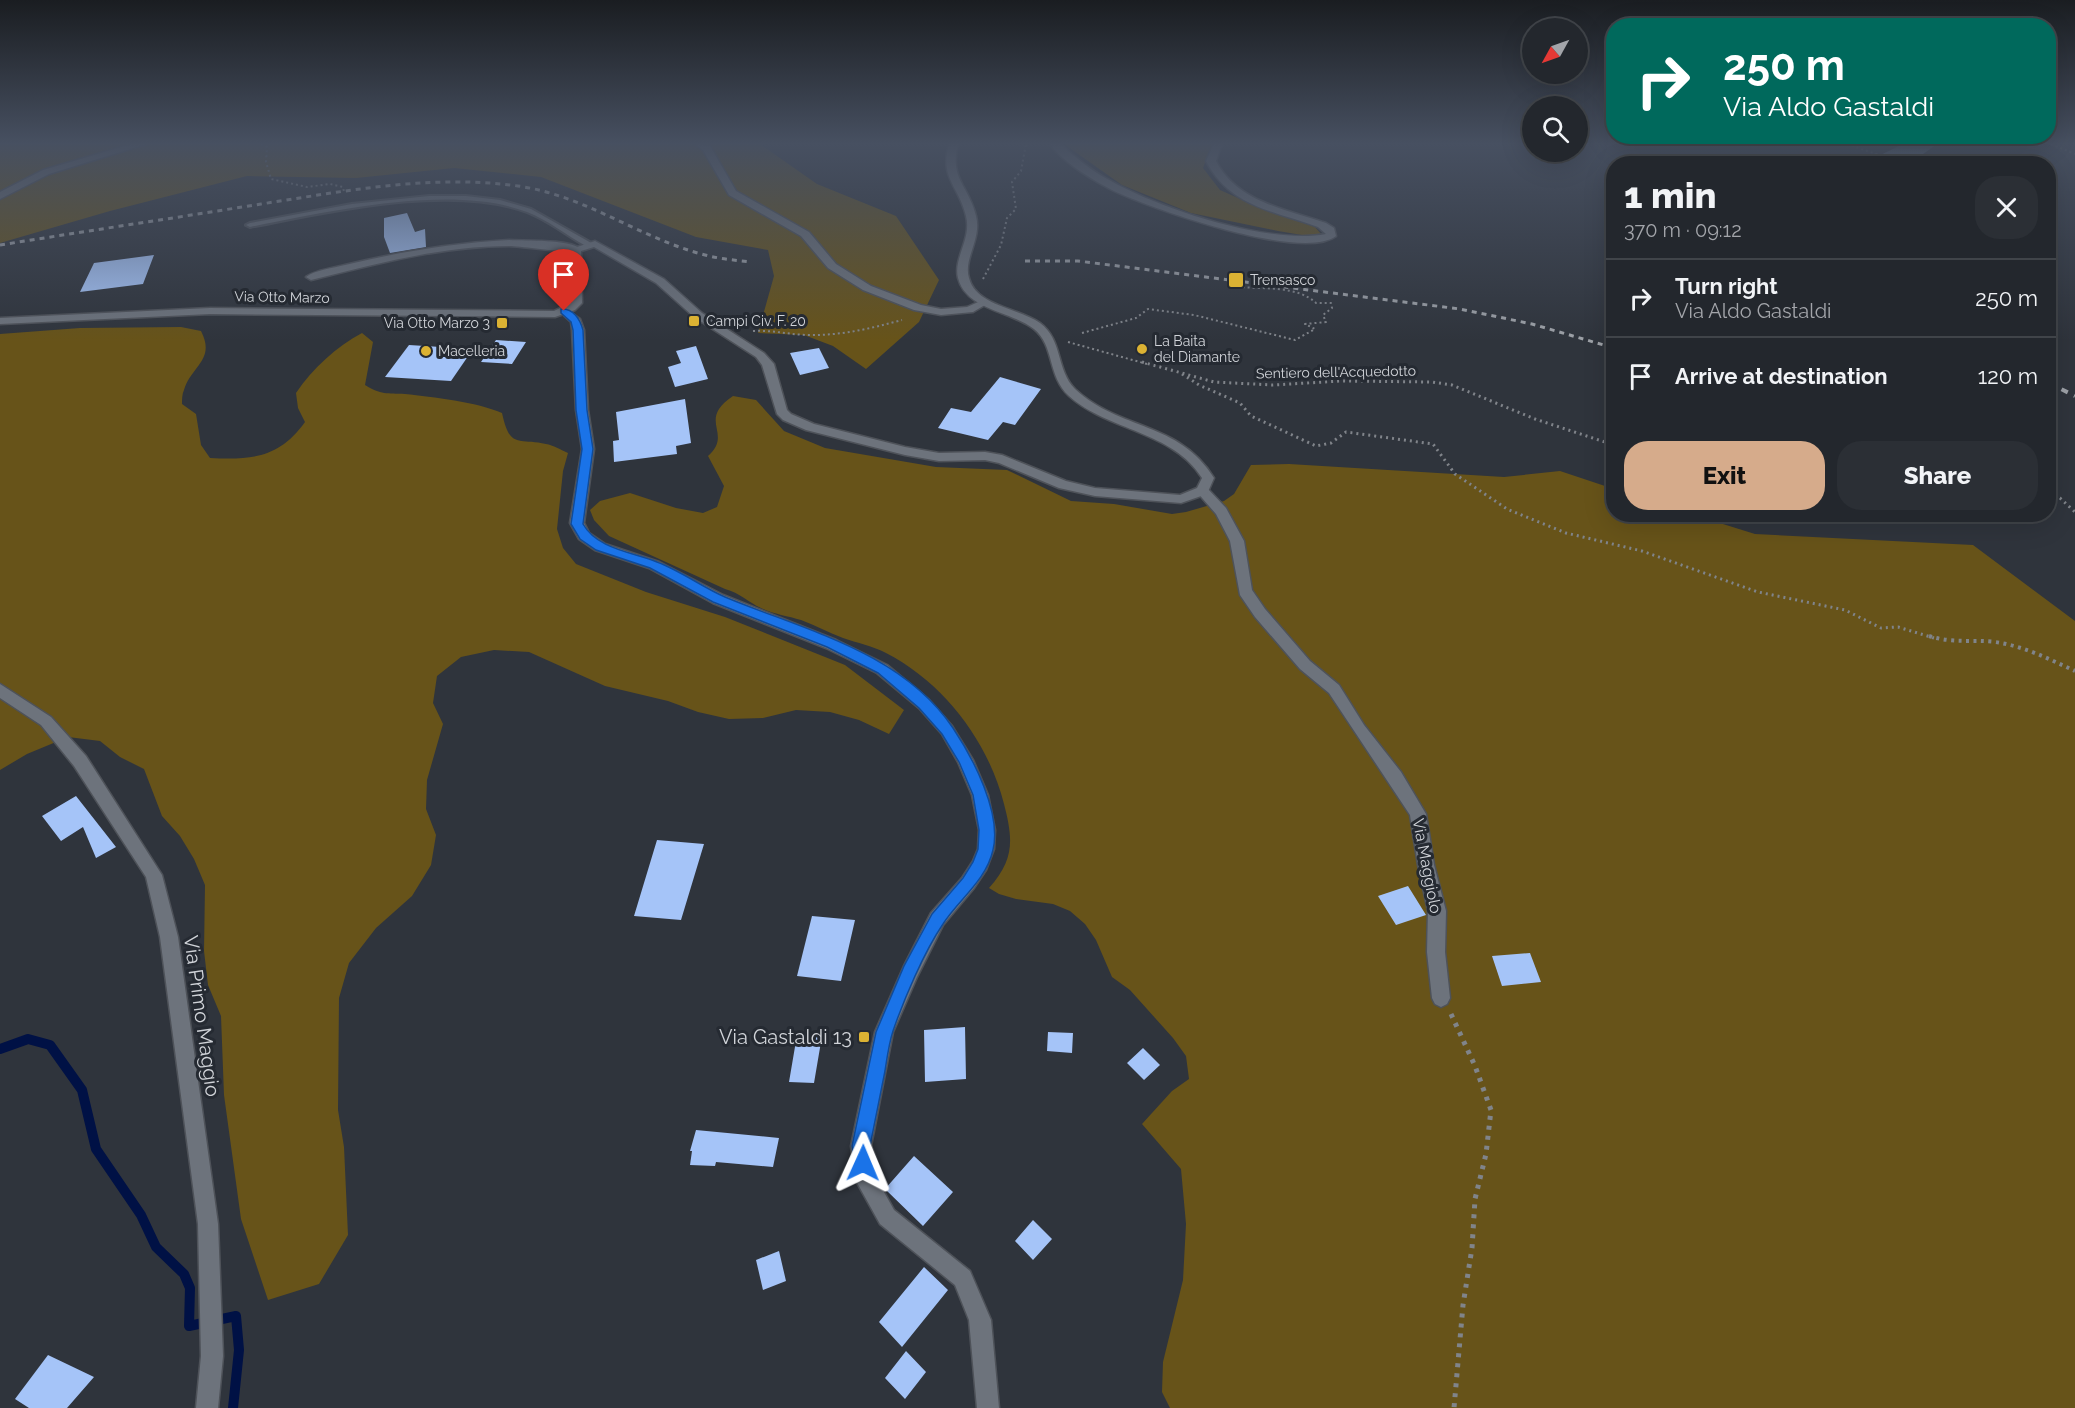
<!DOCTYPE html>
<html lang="en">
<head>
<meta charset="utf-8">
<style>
	:root { --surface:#23272d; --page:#2b2f35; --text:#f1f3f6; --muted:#a3a5aa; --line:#404449; --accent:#d6ab8b }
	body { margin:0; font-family:Raleway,sans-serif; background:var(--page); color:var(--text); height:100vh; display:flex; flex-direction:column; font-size:22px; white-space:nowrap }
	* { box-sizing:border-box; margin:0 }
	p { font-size:20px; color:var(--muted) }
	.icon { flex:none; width:33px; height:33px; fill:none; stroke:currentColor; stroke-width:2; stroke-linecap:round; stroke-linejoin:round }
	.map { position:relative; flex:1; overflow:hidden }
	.drawer { position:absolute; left:1606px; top:156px; width:450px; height:366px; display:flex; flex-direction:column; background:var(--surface); border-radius:24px; box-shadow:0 6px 24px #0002,0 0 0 2px var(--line) }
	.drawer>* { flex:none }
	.banner { position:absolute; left:1606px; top:18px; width:450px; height:126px; border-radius:24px; box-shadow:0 6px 24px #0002,0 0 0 2px var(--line); background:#00695c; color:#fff; overflow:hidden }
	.needle { width:39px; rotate:230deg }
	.fabs { position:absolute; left:1522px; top:18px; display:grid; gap:12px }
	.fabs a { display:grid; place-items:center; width:66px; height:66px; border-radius:50%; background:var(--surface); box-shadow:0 6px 24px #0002,0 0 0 2px var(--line); font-size:30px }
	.pin { position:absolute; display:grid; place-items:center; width:51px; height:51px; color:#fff; margin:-62px -26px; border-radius:50% 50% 50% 0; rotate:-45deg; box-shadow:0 0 6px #0007 }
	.pin .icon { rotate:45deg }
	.me { position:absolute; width:66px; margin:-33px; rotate:1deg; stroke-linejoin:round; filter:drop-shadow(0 0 4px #0008) }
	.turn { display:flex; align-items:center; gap:21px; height:126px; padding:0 18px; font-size:27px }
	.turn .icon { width:78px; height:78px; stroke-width:2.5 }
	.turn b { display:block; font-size:42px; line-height:51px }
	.round { display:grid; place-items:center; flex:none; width:63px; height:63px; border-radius:24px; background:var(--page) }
	.overview { display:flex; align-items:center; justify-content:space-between; height:102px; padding:0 18px }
	h1 { font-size:36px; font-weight:800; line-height:45px }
	.primary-button { display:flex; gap:12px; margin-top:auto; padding:12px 18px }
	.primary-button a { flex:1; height:69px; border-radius:24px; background:var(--accent); color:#111; font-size:24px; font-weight:800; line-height:69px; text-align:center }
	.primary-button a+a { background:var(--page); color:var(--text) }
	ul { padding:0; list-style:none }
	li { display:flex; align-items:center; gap:18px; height:78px; padding:0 18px; border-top:2px solid var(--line) }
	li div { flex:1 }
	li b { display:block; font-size:22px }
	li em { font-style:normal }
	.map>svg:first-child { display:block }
</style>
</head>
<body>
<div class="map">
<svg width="2075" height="1408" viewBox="0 0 2075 1408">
	<rect width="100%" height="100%" fill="#2f343c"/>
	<path fill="#675319" d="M0 144H760L817 184 896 216 939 280 919 322 866 369 833 346 804 335 758 333 774 276 768 250 696 237 541 177 454 168 356 178 247 176 110 211 0 243Z
		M1064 144H1212L1203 168 1220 190 1265 210 1315 227 1322 235 1308 236 1278 231 1191 213 1122 185Z
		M181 327 201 331C216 360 191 366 184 390 182 394 182 400 182 404L196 414 201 445 210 458C252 460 279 458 305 422L298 408 296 393C313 368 336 347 362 333L373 342 365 385C381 395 387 393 405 394 433 397 477 402 502 413 510 449 517 438 546 444 553 445 561 450 568 453L563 471 557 529 563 548 576 564 646 592 725 617 845 665 904 710 889 734 859 720 830 712 796 710 763 718 729 719 698 712 668 701 605 686 529 652 494 650 461 657 437 676 433 703 443 724 427 780 426 809 436 835 431 865 412 896 376 928 349 963 339 998 338 1110 344 1147 348 1235 319 1284 268 1300 241 1219 224 1095 221 1016 208 985 204 951 205 885 194 859 180 836 162 816 144 769 120 757 100 741 68 737 27 754 0 770V334L80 328Z
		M733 396 756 400 784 431 825 448 936 467 1007 470 1071 501 1114 504 1172 514 1186 512 1224 501 1234 494 1251 465 1289 464 1504 477 1560 471 1614 489V514L1694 515 1755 534 1973 545 2075 621V1408H1170L1162 1392 1163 1362 1183 1280 1186 1224 1181 1169 1142 1124 1172 1091 1189 1079 1186 1056 1173 1038 1130 990 1112 977 1096 940 1085 924 1070 911 1053 904 1016 899 999 894 989 888C1015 859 1013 839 1004 804 988 741 944 683 886 653 873 646 857 643 843 638 829 633 815 625 801 620 788 616 773 614 761 608 748 602 740 593 725 589L609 536 594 520 590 510 600 501 630 493 676 508 703 513 717 507 724 486 708 456C734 433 696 421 733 396Z"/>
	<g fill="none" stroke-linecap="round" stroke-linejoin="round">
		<path stroke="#001145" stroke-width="10" d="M0 1049 28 1039 50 1045 82 1090 96 1149 141 1215 156 1247 184 1274 190 1288 189 1326 236 1316 239 1350 233 1408"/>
	</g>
	<path fill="#a5c4f8" d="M1903 144H1937L1909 164H1862Z
		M407 213 415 232 425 229 426 247 390 253 384 237V218Z
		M154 255 143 284 80 292 94 263Z
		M496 340 526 342 512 364 481 362Z
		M409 345 473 349 451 381 385 377Z
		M696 346 708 379 675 387 668 367 681 363 676 351Z
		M819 348 829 368 800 375 790 353Z
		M1000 377 1041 389 1015 425 1003 422 988 440 938 428 951 408 971 412Z
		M685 399 691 443 676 446 677 454 614 462 613 441 619 440 616 412Z
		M76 796 116 847 96 858 83 827 61 841 42 816Z
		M657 840 704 844 681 920 634 916Z
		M1408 886 1426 915 1396 925 1378 896Z
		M812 916 855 920 841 981 797 976Z
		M1530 953 1541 982 1502 986 1492 956Z
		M965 1027 966 1079 925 1082 924 1030Z
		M1048 1032 1073 1033 1072 1053 1047 1051Z
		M797 1035 822 1036 814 1083 789 1082Z
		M1143 1048 1160 1065 1144 1080 1127 1063Z
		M696 1130 779 1138 773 1167 716 1162 715 1166 690 1165 692 1151H690Z
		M914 1156 953 1192 923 1226 885 1189Z
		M1033 1220 1052 1239 1033 1260 1015 1241Z
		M779 1251 786 1281 763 1290 756 1260Z
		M924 1267 948 1290 902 1347 879 1322Z
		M906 1351 926 1372 905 1399 885 1378Z
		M48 1355 94 1377 67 1408H29L15 1399Z"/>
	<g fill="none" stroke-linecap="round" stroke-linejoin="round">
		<g stroke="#4e5259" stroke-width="4">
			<path id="lane" d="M429 196H466L500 200 531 209 593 244 586 246C566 235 548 220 527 212 451 183 328 212 250 227L246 225 250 223 352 204Z"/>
		</g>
		<g stroke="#4e5259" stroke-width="3">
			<path id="street" d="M132 144H146L49 174 0 199V192L43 170Z
				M696 144 710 146 736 191 809 232 836 264 871 286 921 305 941 309 967 307 985 299 990 302 973 312 941 315 914 310 863 290 828 268 801 236 729 195 703 150Z
				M509 240C527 241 568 239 581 249 574 255 523 246 509 246 442 246 376 264 311 280L306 277C315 270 333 268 345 265 399 252 453 243 509 240Z
				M564 308 580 319 584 330 588 410 594 449 584 523 589 533 605 544 659 562 723 595 836 640 887 665 929 700 952 726 973 760 988 795 995 830 994 849 986 870 974 888 943 925 917 977 893 1032 871 1146 875 1176 894 1210 970 1271 991 1320 999 1408H977L969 1320 955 1285 880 1224 855 1179 851 1146 875 1032 904 966 931 913 962 878 973 861 978 849 979 830 972 795 958 762 942 734 919 708 877 673 826 648 713 603 649 568 595 550 579 539 570 523 582 449 576 410 572 330 571 322 559 311Z
				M1202 487 1207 488 1226 508 1244 541 1252 590 1265 609 1310 661 1339 685 1364 725 1401 772 1426 814 1434 865 1446 911 1445 952 1450 998 1447 1004 1441 1007 1435 1004 1432 998 1427 952 1428 911 1418 865 1410 815 1329 693 1300 669 1255 617 1240 595 1230 541 1216 514 1196 491Z
				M0 684 51 717 86 756 162 875 178 937 218 1224 223 1356 218 1408H196L201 1356 198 1224 160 937 146 877 74 766 41 725 0 698Z"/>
		</g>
		<g stroke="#4e5259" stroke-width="3">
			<path id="secondary" d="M949 144H958C949 179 969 186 976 216 982 239 963 259 969 278 976 306 1019 308 1040 323 1063 340 1056 370 1075 389 1120 431 1179 421 1214 478L1207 494 1181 503 1095 496 1059 488 999 463 985 460 939 461 905 455 806 430 783 420 777 414 762 365 756 357 694 317 656 283 594 247 581 251 582 303 575 310 555 317 210 314 0 324V318L210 308 554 311 572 302 571 249 595 241 664 279 702 313 764 353 774 364 787 410 791 414 814 424 905 447 939 453 985 452 1002 455 1066 481 1095 488 1180 495 1197 488 1202 478C1173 431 1108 431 1069 396 1047 376 1055 346 1034 329 1011 311 966 310 958 278 953 258 972 239 966 216 959 186 939 178 949 144Z
				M1050 144C1053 144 1056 143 1059 144 1063 145 1069 152 1073 155 1085 165 1097 174 1111 181 1160 209 1270 245 1326 234L1318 227C1274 211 1230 207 1206 161L1214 144H1222L1216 161C1237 202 1285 209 1326 223L1334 228 1336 236C1302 262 1149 208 1112 190 1091 179 1063 162 1050 144Z"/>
		</g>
		<path stroke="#80848a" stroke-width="2" stroke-dasharray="2 3" stroke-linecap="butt" d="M261 144 267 147 266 162 271 179 307 187 330 184 343 187 344 192
			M1847 144 1876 154 1863 159
			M2051 144 2075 154
			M1876 154 1890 159
			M983 279 1001 245 1007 218 1016 209 1012 182 1021 171 1026 144
			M753 331C771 330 787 334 805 335 839 336 869 329 902 320
			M1082 333 1136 318 1148 309 1194 315 1295 340 1315 329 1305 324 1326 322 1323 315 1332 308 1331 303H1316C1298 286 1265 289 1242 287
			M1068 342 1147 364"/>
		<path stroke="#80848a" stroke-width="3" stroke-dasharray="2 4" stroke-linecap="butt" d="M1142 362 1214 382 1273 385 1341 381 1432 382 1452 385 1535 419 1614 445
			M1182 374 1199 385 1240 403 1251 416 1316 446 1331 443 1346 432 1433 444 1455 474 1507 509 1566 533 1642 551 1758 592 1845 610 1881 628 1898 627 1934 638
			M2049 493 2060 498 2075 512"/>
		<path stroke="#80848a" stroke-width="4" stroke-dasharray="3 4.5" stroke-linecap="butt" d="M1929 636C1955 644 1971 639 1995 642 2024 646 2049 659 2075 671"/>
		<path stroke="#80848a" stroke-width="5" stroke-dasharray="4 6" stroke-linecap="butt" d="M1451 1014 1475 1066 1491 1110 1486 1154 1475 1199 1472 1248 1463 1305 1454 1408"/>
		<use href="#lane" fill="#6d737c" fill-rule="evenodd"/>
		<use href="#street" fill="#6d737c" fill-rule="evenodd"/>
		<use href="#secondary" fill="#6d737c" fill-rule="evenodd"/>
		<path stroke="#9da1a7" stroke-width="3" stroke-dasharray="5 5" stroke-linecap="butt" d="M0 245C87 231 174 218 261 204 346 191 431 174 518 186 587 196 639 238 705 255 720 259 735 260 750 262
			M1025 261H1078L1460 309 1532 324 1614 348"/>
		<path stroke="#9da1a7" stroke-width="4" stroke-dasharray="7 7" stroke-linecap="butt" d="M2049 383 2075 396"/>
	</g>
	<linearGradient id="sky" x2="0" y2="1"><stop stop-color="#1a1d21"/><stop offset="0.42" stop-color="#475061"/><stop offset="1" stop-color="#475061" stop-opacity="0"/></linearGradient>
	<rect width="2075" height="341" fill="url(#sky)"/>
	<path fill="#1a73e8" stroke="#114b97" stroke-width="1.5" d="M561 309C573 308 580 319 583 330L587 410 593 449 583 524C597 549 632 552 657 562 681 571 702 587 725 597 804 630 902 652 953 728 973 758 1002 813 993 850 986 881 959 899 943 924 924 952 904 999 893 1031 889 1043 887 1058 885 1071 880 1096 875 1121 870 1146L872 1163 869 1169 863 1172 856 1169 852 1146 876 1032 904 966 932 914 963 878 973 862 978 849 979 830 973 795 959 762 942 734 919 708 878 673 827 647 713 602 650 568 596 550 580 539 571 524 582 449 576 410 573 330 571 322 561 313Z"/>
	<g fill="#dbb233" stroke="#252a32" stroke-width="2">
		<rect x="1228" y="272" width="16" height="16" rx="3"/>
		<rect x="688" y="315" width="12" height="12" rx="3"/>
		<rect x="496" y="317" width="12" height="12" rx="3"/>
		<circle cx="1142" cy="349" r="6"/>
		<circle cx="426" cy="351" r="6"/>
		<rect x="858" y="1031" width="12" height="12" rx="3"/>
	</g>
	<g text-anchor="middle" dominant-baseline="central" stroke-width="6" stroke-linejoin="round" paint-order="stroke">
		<g font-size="14" fill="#d0d3d8" stroke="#252a32" text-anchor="start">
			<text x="1250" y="280">Trensasco</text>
			<text x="706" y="321">Campi Civ. F. 20</text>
			<text x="490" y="323" text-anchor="end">Via Otto Marzo 3</text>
			<text x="1154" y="341">La Baita<tspan x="1154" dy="16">del Diamante</tspan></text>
			<text x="438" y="351">Macelleria</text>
		</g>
		<g font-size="14" fill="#d0d3d8" stroke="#252a32">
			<text transform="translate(282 297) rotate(1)">Via Otto Marzo</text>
			<text transform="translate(1336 372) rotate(-1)">Sentiero dell'Acquedotto</text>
		</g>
		<g font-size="16" fill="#d0d3d8" stroke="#252a32">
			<text transform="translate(1427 866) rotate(79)">Via Maggiolo</text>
		</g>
		<g font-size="20" fill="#d0d3d8" stroke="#252a32">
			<text transform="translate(202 1016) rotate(82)">Via Primo Maggio</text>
		</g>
		<g font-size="20" fill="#d0d3d8" stroke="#252a32" text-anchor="end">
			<text x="852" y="1037">Via Gastaldi 13</text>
		</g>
	</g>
</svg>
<div class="fabs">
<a><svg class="needle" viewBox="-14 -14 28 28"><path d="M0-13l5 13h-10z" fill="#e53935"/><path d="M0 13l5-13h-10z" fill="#a3a5aa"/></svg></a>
<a><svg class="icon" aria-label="search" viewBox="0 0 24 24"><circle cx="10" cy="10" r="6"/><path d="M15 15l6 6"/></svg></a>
</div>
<div class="pin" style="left:564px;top:311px;background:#d93025"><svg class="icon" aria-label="arrive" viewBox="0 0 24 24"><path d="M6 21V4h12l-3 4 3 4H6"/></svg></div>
<svg class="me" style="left:863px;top:1163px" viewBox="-20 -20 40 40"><path d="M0-17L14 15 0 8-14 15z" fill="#1a73e8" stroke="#fff" stroke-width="4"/></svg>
<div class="banner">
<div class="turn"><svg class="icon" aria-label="right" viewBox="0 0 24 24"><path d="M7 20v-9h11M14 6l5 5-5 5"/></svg><div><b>250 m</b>Via Aldo Gastaldi</div></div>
</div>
<section class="drawer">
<div class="overview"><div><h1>1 min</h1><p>370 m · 09:12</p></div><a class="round"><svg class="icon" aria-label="close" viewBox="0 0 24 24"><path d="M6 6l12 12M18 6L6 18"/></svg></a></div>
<ul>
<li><svg class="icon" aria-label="right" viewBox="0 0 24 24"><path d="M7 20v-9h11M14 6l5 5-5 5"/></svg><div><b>Turn right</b><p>Via Aldo Gastaldi</p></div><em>250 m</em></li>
<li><svg class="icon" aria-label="arrive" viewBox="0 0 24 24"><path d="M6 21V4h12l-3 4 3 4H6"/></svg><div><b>Arrive at destination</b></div><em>120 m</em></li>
</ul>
<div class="primary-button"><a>Exit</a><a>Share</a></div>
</section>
</div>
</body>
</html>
